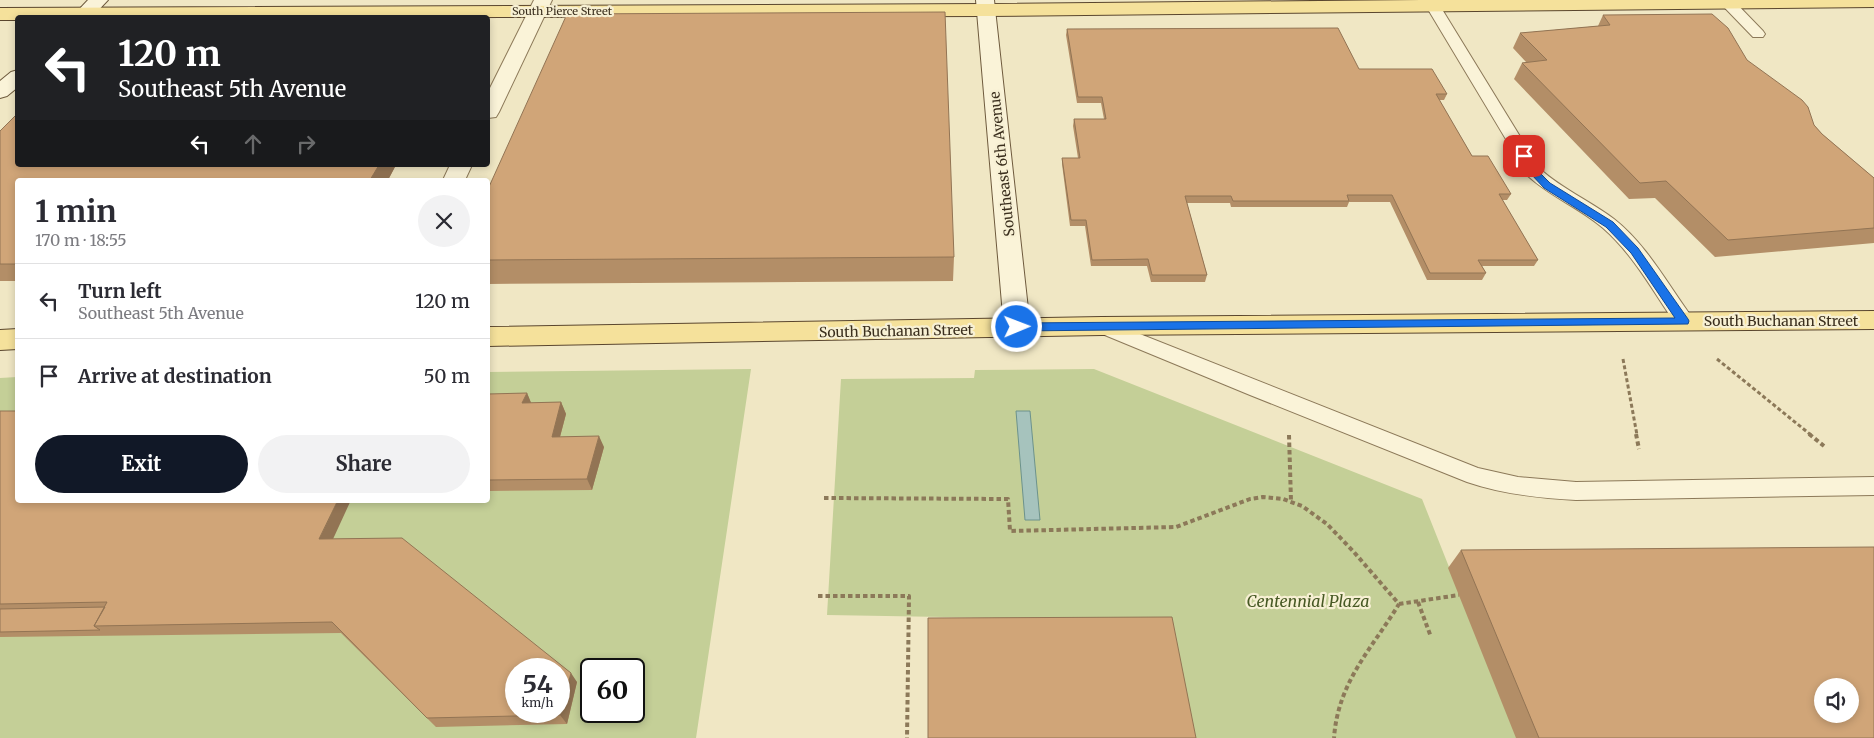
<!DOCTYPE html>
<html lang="en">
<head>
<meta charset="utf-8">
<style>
	:root { --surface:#fff; --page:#f2f2f3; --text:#2b2b33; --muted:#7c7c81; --line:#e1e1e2; --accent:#111827 }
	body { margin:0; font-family:Merriweather,serif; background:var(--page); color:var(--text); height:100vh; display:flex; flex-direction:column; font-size:19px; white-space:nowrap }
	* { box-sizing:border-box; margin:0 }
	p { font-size:16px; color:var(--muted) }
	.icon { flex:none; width:28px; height:28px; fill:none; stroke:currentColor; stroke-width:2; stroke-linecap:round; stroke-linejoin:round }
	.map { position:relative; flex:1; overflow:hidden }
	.side { position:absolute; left:15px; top:178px; width:475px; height:325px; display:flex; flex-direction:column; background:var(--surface); border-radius:5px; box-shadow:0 2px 8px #0003 }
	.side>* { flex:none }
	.banner { position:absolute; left:15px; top:15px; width:475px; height:152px; border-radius:5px; box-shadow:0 2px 8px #0003; background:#202124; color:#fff; overflow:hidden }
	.controls { position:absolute; left:1814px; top:678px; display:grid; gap:10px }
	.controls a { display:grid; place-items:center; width:45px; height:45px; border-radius:50%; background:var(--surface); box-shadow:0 2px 8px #0003; font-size:25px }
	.speed { position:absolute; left:505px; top:658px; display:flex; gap:10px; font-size:25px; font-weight:700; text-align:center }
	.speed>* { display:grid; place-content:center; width:65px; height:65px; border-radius:50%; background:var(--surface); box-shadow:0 2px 8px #0003; line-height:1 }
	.speed small { font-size:12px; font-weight:400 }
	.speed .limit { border:2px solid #111; border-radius:8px; background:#fff; color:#111 }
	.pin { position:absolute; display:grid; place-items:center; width:42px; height:42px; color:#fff; margin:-21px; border-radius:10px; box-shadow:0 2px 8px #0006 }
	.me { position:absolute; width:55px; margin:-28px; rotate:89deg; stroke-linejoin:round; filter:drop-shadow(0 0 4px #0008) }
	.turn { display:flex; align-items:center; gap:18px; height:105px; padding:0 20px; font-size:22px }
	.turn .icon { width:65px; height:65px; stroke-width:2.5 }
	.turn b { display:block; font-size:35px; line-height:42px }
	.lanes { display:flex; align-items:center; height:48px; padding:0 20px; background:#0003; justify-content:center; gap:25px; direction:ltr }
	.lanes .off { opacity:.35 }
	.round { display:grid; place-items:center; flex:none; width:52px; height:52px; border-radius:26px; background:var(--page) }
	.headline { display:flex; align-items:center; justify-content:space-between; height:85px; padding:0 20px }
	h1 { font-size:30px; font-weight:700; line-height:38px }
	.cta { display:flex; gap:10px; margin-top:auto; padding:10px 20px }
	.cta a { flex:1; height:58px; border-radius:30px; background:var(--accent); color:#fff; font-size:20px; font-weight:700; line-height:58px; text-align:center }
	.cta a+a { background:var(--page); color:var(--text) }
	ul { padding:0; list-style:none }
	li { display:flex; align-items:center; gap:15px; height:75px; padding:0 20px; border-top:1px solid var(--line) }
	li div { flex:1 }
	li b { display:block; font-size:19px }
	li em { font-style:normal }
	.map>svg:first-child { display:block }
</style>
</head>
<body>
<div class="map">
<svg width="1874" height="738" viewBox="0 0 1874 738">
	<rect width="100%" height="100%" fill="#f0e7c4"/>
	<path fill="#c4cf97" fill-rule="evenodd" d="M751 369 696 738H0V378L17 377 18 500H488V372ZM516 669H559V711H516ZM591 669H634V711H591Z
		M1094 369 1422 499 1517 738H1194L1172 621 827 615 841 379 974 378 975 370Z"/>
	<path fill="#a6c3bd" stroke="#6c928c" d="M1016 411H1030L1040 520H1025Z"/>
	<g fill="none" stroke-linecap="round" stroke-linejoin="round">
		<g stroke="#8c7959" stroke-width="2">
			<path id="service" d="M1723 0H1733L1763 31 1765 34 1763 37H1753L1723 6 1721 3Z
				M1433 2 1440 6 1540 169C1562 189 1590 201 1614 219 1646 244 1667 283 1691 316L1694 321 1691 326 1684 328 1677 326C1654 293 1634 255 1603 228 1580 208 1551 197 1528 176L1426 6Z
				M1102 319 1478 468 1518 477 1576 482 1874 477V495L1576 500C1539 498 1502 494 1467 482L1250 395 1095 331 1092 326 1095 321Z"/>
		</g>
		<g stroke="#8c7959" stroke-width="2">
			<path id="tertiary" d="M534 0H552L499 112 496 117 488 118V92Z
				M450 165H472L465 180H443Z"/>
		</g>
		<g stroke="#6e5a3d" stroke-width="2">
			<path id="secondary" d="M88 0H108L91 18H71Z
				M976 0H994L1030 327 1026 334 1017 336 1008 334 1004 327Z
				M18 70V87L7 96 0 98V81L11 72Z"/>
		</g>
		<g stroke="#5a462e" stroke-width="2">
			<path id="primary" d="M1421 0H1874V7L986 16 18 18V20H0V8L986 4Z
				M1874 311V329L1102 335 488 346V327L1102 317Z
				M18 329V349L0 350V330Z"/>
		</g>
		<path stroke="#8c7959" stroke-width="3" stroke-dasharray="4 2.5" stroke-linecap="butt" d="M1623 359 1637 435
			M1717 359 1811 435"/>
		<path stroke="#8c7959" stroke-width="4" stroke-dasharray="4.5 3" stroke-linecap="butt" d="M1636 434 1639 449
			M1809 434 1824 446
			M1289 435 1291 501
			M824 498 1008 499 1010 531 1176 527 1250 499 1263 497 1283 499 1302 506 1327 524 1353 551 1399 604C1371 650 1338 682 1334 738
			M818 596H909L907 738
			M1418 602 1431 637
			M1399 604 1459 595"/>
		<use href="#service" fill="#faf3d8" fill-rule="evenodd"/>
		<use href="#tertiary" fill="#faf3d8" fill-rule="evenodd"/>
		<use href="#secondary" fill="#faf3d8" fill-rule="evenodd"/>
		<use href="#primary" fill="#f5e19b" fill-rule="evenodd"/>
	</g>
	<path fill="#b38e67" d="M1603 15 1747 60 1814 125 1822 134 1874 178V243L1715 257 1655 198 1629 199 1514 79 1522 63 1526 62 1513 48 1520 33 1598 26Z
		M1067 29 1359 69 1447 94 1444 100H1439L1472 156 1511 194 1507 200H1502L1538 260 1534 266H1482L1486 273 1482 280H1427L1390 202H1349L1347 207H1231L1230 203H1187L1207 275 1205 282H1151L1147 266H1091L1085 226H1070L1062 164V158H1078L1073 126 1074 119H1104L1101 103H1077L1066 35Z
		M0 131 396 165 388 180H18V281H0Z
		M488 189 954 257 953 281 488 284Z
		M527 393 531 403 561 402 566 414 560 437 604 447 592 490 488 491V395Z
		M0 411 333 539 577 682 567 724 436 727 341 633 0 637Z
		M1461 550 1874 738H1516L1448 568Z"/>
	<path fill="#927454" d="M379 165H396L388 180H370Z
		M527 393 532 405 522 403Z
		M561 402 566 414 557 448 552 437Z
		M599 436 604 447 592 490 587 479Z
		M338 500H351L328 550 319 539Z
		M571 673 577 682 567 724 560 715Z"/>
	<path fill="#d0a578" stroke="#927454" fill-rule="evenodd" d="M945 12 954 257 488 260V189L567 14Z
		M1712 14 1728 28 1747 60 1802 100 1808 107 1814 125 1822 134 1874 178V228L1728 240 1666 181 1640 183 1522 63 1547 60 1520 33 1610 25 1603 15Z
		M1338 28 1359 69H1432L1447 94H1436L1472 156H1488L1511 194H1499L1538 260H1478L1486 273H1430L1392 195H1347L1349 201H1233L1231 196H1185L1207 275H1152L1148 259 1092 260 1086 220H1071L1062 158H1080L1074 119H1106L1102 97H1078L1067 29Z
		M18 113V165H379L370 180H18V264H0V131Z
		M527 393 522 403 561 402 552 437 599 436 587 479 488 480V394Z
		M0 411H18V500H338L319 539 402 538 571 673 560 715 427 718 332 622 94 626 107 602 0 604ZM516 669H559V711H516Z
		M1874 547V738H1539L1461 550ZM1822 686H1850V714H1822Z
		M105 607 94 626 100 630 0 632V609Z
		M1172 617 1196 738H928V618Z"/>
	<path fill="#1a73e8" stroke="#114b97" d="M1524 153 1527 154 1538 171 1550 183 1613 222 1638 248 1688 319 1689 321 1688 324 1017 331 1011 327 1017 323 1675 318 1631 253 1606 227 1544 188 1531 174 1520 156Z"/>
	<g text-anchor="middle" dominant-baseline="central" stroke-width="4.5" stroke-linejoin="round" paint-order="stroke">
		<g font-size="11" fill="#3b2f1e" stroke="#f7f0d4">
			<text x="562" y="11">South Pierce Street</text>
		</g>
		<g font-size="14" fill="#3b2f1e" stroke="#f7f0d4">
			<text transform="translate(1002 164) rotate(-96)">Southeast 6th Avenue</text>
			<text x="1781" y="321">South Buchanan Street</text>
			<text transform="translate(896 331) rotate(-1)">South Buchanan Street</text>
		</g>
		<g font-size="16" font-style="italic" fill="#475924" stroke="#f7f0d4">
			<text x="1308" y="601">Centennial Plaza</text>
		</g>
	</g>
</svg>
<div class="controls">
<a><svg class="icon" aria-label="sound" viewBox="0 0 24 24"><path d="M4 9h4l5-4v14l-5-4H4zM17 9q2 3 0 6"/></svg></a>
</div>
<div class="speed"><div>54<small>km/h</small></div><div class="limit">60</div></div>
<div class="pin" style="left:1524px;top:156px;background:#d93025"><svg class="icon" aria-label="arrive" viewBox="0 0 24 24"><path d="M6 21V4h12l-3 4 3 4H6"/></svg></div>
<svg class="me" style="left:1017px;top:327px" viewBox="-20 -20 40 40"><circle r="17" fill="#1a73e8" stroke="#fff" stroke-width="3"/><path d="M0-11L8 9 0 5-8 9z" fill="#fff"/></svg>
<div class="banner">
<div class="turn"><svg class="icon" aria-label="left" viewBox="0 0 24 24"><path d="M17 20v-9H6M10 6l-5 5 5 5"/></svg><div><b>120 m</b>Southeast 5th Avenue</div></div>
<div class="lanes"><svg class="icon" aria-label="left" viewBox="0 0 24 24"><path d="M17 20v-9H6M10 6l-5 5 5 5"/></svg><svg class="icon off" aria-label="ahead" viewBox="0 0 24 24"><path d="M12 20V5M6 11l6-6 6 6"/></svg><svg class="icon off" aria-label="right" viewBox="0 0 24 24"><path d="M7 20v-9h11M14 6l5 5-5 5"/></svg></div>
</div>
<section class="side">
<div class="headline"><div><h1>1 min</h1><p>170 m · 18:55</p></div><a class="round"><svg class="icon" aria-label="close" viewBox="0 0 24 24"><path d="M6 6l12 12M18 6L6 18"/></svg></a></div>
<ul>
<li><svg class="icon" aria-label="left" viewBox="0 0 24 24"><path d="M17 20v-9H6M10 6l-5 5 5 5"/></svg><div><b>Turn left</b><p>Southeast 5th Avenue</p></div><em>120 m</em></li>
<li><svg class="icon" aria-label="arrive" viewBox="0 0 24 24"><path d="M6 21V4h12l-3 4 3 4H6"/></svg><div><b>Arrive at destination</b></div><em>50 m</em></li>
</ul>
<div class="cta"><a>Exit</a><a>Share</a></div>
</section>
</div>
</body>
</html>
